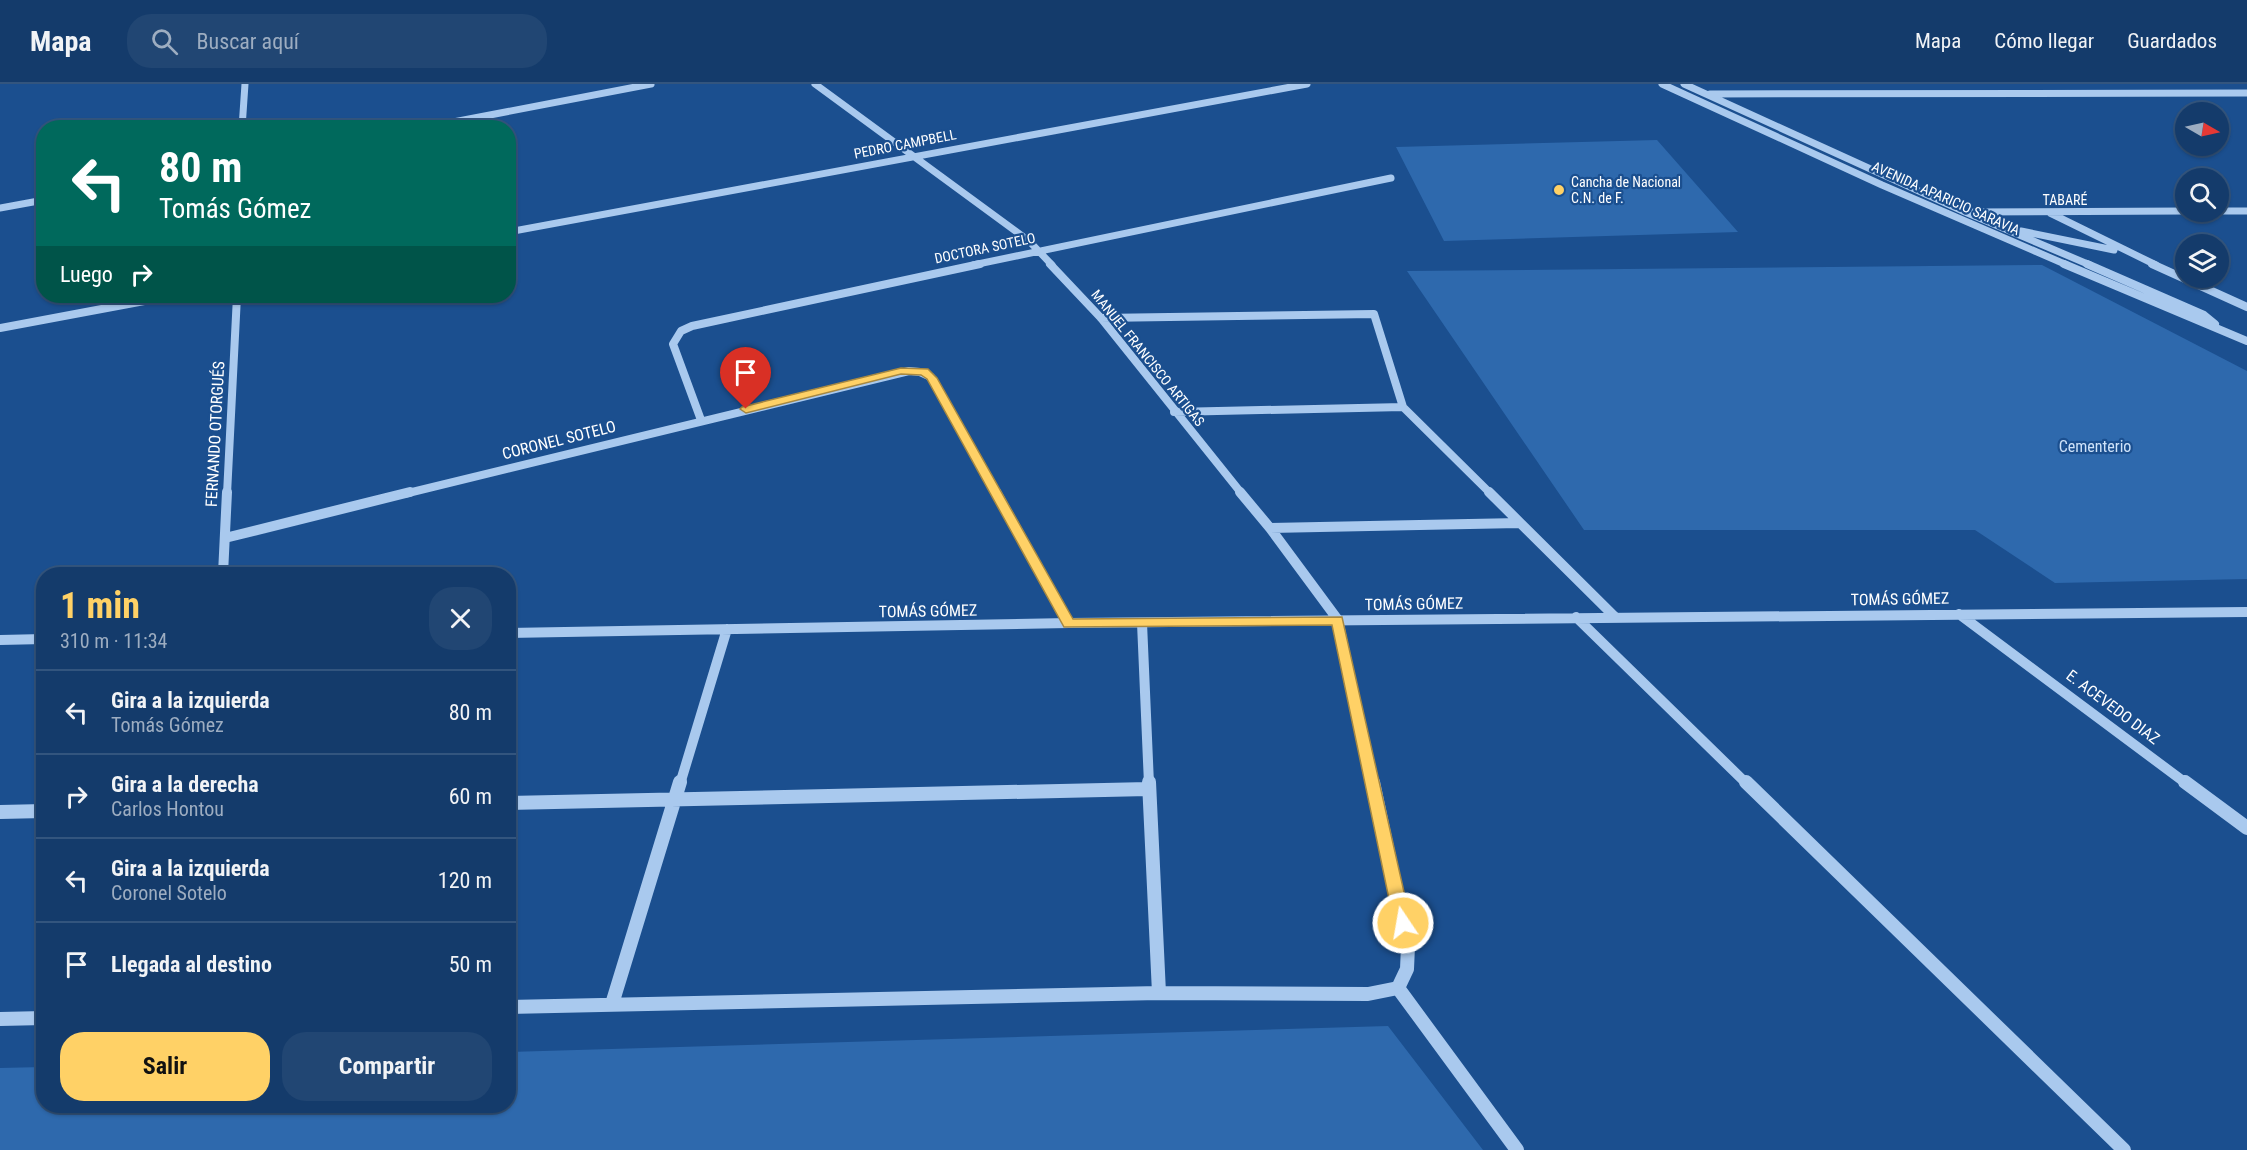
<!DOCTYPE html>
<html lang="es">
<head>
<meta charset="utf-8">
<style>
	:root { --surface:#143b6b; --page:#214673; --text:#f1f3f6; --muted:#9dadc1; --line:#33557e; --accent:#ffd166 }
	body { margin:0; font-family:"Roboto Condensed",sans-serif; background:var(--page); color:var(--text); height:100vh; display:flex; flex-direction:column; font-size:22px; white-space:nowrap }
	* { box-sizing:border-box; margin:0 }
	p { font-size:20px; color:var(--muted) }
	.icon { flex:none; width:33px; height:33px; fill:none; stroke:currentColor; stroke-width:2; stroke-linecap:round; stroke-linejoin:round }
	.map { position:relative; flex:1; overflow:hidden }
	.sheet { position:absolute; left:36px; top:483px; width:480px; height:546px; display:flex; flex-direction:column; background:var(--surface); border-radius:24px; box-shadow:0 2px 4px #0004,0 0 0 2px var(--line) }
	.sheet>* { flex:none }
	.top-card { position:absolute; left:36px; top:36px; width:480px; height:183px; border-radius:24px; box-shadow:0 2px 4px #0004,0 0 0 2px var(--line); background:#00695c; color:#fff; overflow:hidden }
	.needle { width:39px; rotate:99deg }
	.buttons { position:absolute; left:2175px; top:18px; display:grid; gap:12px }
	.buttons a { display:grid; place-items:center; width:54px; height:54px; border-radius:50%; background:var(--surface); box-shadow:0 2px 4px #0004,0 0 0 2px var(--line); font-size:30px }
	.pin { position:absolute; display:grid; place-items:center; width:51px; height:51px; color:#fff; margin:-62px -26px; border-radius:50% 50% 50% 0; rotate:-45deg; box-shadow:0 0 6px #0007 }
	.pin .icon { rotate:45deg }
	.me { position:absolute; width:66px; margin:-33px; rotate:348deg; stroke-linejoin:round; filter:drop-shadow(0 0 4px #0008) }
	.turn { display:flex; align-items:center; gap:21px; height:126px; padding:0 24px; font-size:27px }
	.turn .icon { width:78px; height:78px; stroke-width:2.5 }
	.turn b { display:block; font-size:42px; line-height:51px }
	.then { display:flex; align-items:center; height:57px; padding:0 24px; background:#0003; gap:12px; font-size:22px }
	.round { display:grid; place-items:center; flex:none; width:63px; height:63px; border-radius:24px; background:var(--page) }
	.summary { display:flex; align-items:center; justify-content:space-between; height:102px; padding:0 24px }
	h1 { font-size:36px; font-weight:700; line-height:45px; color:var(--accent) }
	.cta { display:flex; gap:12px; margin-top:auto; padding:12px 24px }
	.cta a { flex:1; height:69px; border-radius:24px; background:var(--accent); color:#111; font-size:24px; font-weight:700; line-height:69px; text-align:center }
	.cta a+a { background:var(--page); color:var(--text) }
	ul { padding:0; list-style:none }
	li { display:flex; align-items:center; gap:18px; height:84px; padding:0 24px; border-top:2px solid var(--line) }
	li div { flex:1 }
	li b { display:block; font-size:22px }
	li em { font-style:normal }
	header { display:flex; align-items:center; gap:36px; box-sizing:border-box; height:84px; padding:0 30px; background:var(--surface); border-bottom:2px solid var(--line) }
	header strong { font-size:28px }
	nav { display:flex; gap:33px; margin-inline-start:auto; font-size:21px }
	.search { width:420px; height:54px; background:var(--page); display:flex; align-items:center; gap:15px; box-sizing:border-box; padding:0 21px; border-radius:24px; color:var(--muted); font-size:22px }
	.map>svg:first-child { display:block }
</style>
</head>
<body>
<header>
<strong>Mapa</strong>
<div class="search"><svg class="icon" aria-label="search" viewBox="0 0 24 24"><circle cx="10" cy="10" r="6"/><path d="M15 15l6 6"/></svg>Buscar aquí</div>
<nav><a>Mapa</a><a>Cómo llegar</a><a>Guardados</a></nav>
</header>
<div class="map">
<svg width="2247" height="1066" viewBox="0 0 2247 1066">
	<rect width="100%" height="100%" fill="#1b4f8f"/>
	<path fill="#2e69ad" d="M1657 56 1738 148 1444 157 1396 63Z
		M2042 181 2247 287V495L2055 499 1975 446H1584L1407 187Z
		M1388 942 1483 1066H0V984L43 983 44 1022H508L509 968Z"/>
	<g fill="none" stroke-linecap="round" stroke-linejoin="round">
		<path stroke="#a9c9ee" stroke-width="7" d="M815 0 1029 157 1052 181
			M1662 0 1882 101 2067 181
			M1684 0 1965 128 2090 181
			M1710 10 2247 9
			M242 44 245 0
			M422 44 651 0
			M0 124 44 116
			M2218 127H2247
			M1971 128 2186 127
			M2050 129 2156 181
			M2021 147 2114 166
			M508 148 1307 0
			M973 181 1391 94"/>
		<path stroke="#a9c9ee" stroke-width="8" d="M1050 180 1101 234 1242 410
			M2064 180 2247 257
			M2087 180 2204 231 2215 240
			M2152 180 2247 223
			M1101 234 1374 230 1403 323 1491 410
			M0 244 171 212
			M1174 328 1403 323
			M701 336 673 260 681 247 692 242 980 180
			M227 410 237 212
			M404 410 909 287 920 288 931 293 997 410"/>
		<path stroke="#a9c9ee" stroke-width="10" d="M996 408 1069 539
			M1240 408 1270 444 1338 536 1373 700
			M1489 408 1615 533
			M1270 444 1519 439
			M225 454 410 408
			M223 490 227 408
			M1959 530 2187 700
			M1576 533 1747 700
			M1142 539 1149 700
			M508 549 1069 539 2247 528
			M0 556 44 555
			M680 700 727 545"/>
		<path stroke="#a9c9ee" stroke-width="14" d="M1149 698 1159 909
			M1746 698 2124 1066
			M2185 698 2247 744
			M508 719 1148 705
			M0 728 44 727
			M1398 904 1517 1066
			M612 920 680 698
			M508 923 1159 909 1368 910 1398 904 1407 885 1408 862 1373 698
			M0 935 44 934"/>
	</g>
	<path fill="#ffd166" stroke="#a68842" stroke-width="1.5" d="M901 284 928 285 937 294 1073 535 1342 533 1411 839 1409 844 1403 846 1397 844 1394 839 1332 541 1064 543 927 295 921 291 901 290 746 329 740 325 742 323Z"/>
	<circle fill="#ffd166" stroke="#1b4f8f" stroke-width="2" cx="1559" cy="106" r="6"/>
	<g text-anchor="middle" dominant-baseline="central" stroke-width="4.5" stroke-linejoin="round" paint-order="stroke">
		<g font-size="14" fill="#fff" stroke="#1b4f8f">
			<text transform="translate(905 60) rotate(-11)">PEDRO CAMPBELL</text>
			<text transform="translate(1946 114) rotate(24)">AVENIDA APARICIO SARAVIA</text>
			<text x="2065" y="116">TABARÉ</text>
			<text transform="translate(985 164) rotate(-12)">DOCTORA SOTELO</text>
			<text transform="translate(1148 274) rotate(51)">MANUEL FRANCISCO ARTIGAS</text>
		</g>
		<g font-size="14" fill="#fff" stroke="#1b4f8f" text-anchor="start">
			<text x="1571" y="98">Cancha de Nacional<tspan x="1571" dy="16">C.N. de F.</tspan></text>
		</g>
		<g font-size="16" fill="#fff" stroke="#1b4f8f">
			<text transform="translate(215 350) rotate(-87)">FERNANDO OTORGUÉS</text>
			<text transform="translate(559 356) rotate(-14)">CORONEL SOTELO</text>
			<text transform="translate(1900 515) rotate(-1)">TOMÁS GÓMEZ</text>
			<text transform="translate(1414 520) rotate(-1)">TOMÁS GÓMEZ</text>
			<text transform="translate(928 527) rotate(-1)">TOMÁS GÓMEZ</text>
			<text transform="translate(2113 623) rotate(37)">E. ACEVEDO DIAZ</text>
		</g>
		<g font-size="16" fill="#cfe3fa" stroke="#1b4f8f">
			<text x="2095" y="362">Cementerio</text>
		</g>
	</g>
</svg>
<div class="buttons">
<a><svg class="needle" viewBox="-14 -14 28 28"><path d="M0-13l5 13h-10z" fill="#e53935"/><path d="M0 13l5-13h-10z" fill="#9dadc1"/></svg></a>
<a><svg class="icon" aria-label="search" viewBox="0 0 24 24"><circle cx="10" cy="10" r="6"/><path d="M15 15l6 6"/></svg></a>
<a><svg class="icon" aria-label="layers" viewBox="0 0 24 24"><path d="M12 4l9 5-9 5-9-5zM3 14l9 5 9-5"/></svg></a>
</div>
<div class="pin" style="left:746px;top:325px;background:#d93025"><svg class="icon" aria-label="arrive" viewBox="0 0 24 24"><path d="M6 21V4h12l-3 4 3 4H6"/></svg></div>
<svg class="me" style="left:1403px;top:839px" viewBox="-20 -20 40 40"><circle r="17" fill="#ffd166" stroke="#fff" stroke-width="3"/><path d="M0-11L8 9 0 5-8 9z" fill="#fff"/></svg>
<div class="top-card">
<div class="turn"><svg class="icon" aria-label="left" viewBox="0 0 24 24"><path d="M17 20v-9H6M10 6l-5 5 5 5"/></svg><div><b>80 m</b>Tomás Gómez</div></div>
<div class="then">Luego<svg class="icon" aria-label="right" viewBox="0 0 24 24"><path d="M7 20v-9h11M14 6l5 5-5 5"/></svg></div>
</div>
<section class="sheet">
<div class="summary"><div><h1>1 min</h1><p>310 m · 11:34</p></div><a class="round"><svg class="icon" aria-label="close" viewBox="0 0 24 24"><path d="M6 6l12 12M18 6L6 18"/></svg></a></div>
<ul>
<li><svg class="icon" aria-label="left" viewBox="0 0 24 24"><path d="M17 20v-9H6M10 6l-5 5 5 5"/></svg><div><b>Gira a la izquierda</b><p>Tomás Gómez</p></div><em>80 m</em></li>
<li><svg class="icon" aria-label="right" viewBox="0 0 24 24"><path d="M7 20v-9h11M14 6l5 5-5 5"/></svg><div><b>Gira a la derecha</b><p>Carlos Hontou</p></div><em>60 m</em></li>
<li><svg class="icon" aria-label="left" viewBox="0 0 24 24"><path d="M17 20v-9H6M10 6l-5 5 5 5"/></svg><div><b>Gira a la izquierda</b><p>Coronel Sotelo</p></div><em>120 m</em></li>
<li><svg class="icon" aria-label="arrive" viewBox="0 0 24 24"><path d="M6 21V4h12l-3 4 3 4H6"/></svg><div><b>Llegada al destino</b></div><em>50 m</em></li>
</ul>
<div class="cta"><a>Salir</a><a>Compartir</a></div>
</section>
</div>
</body>
</html>
